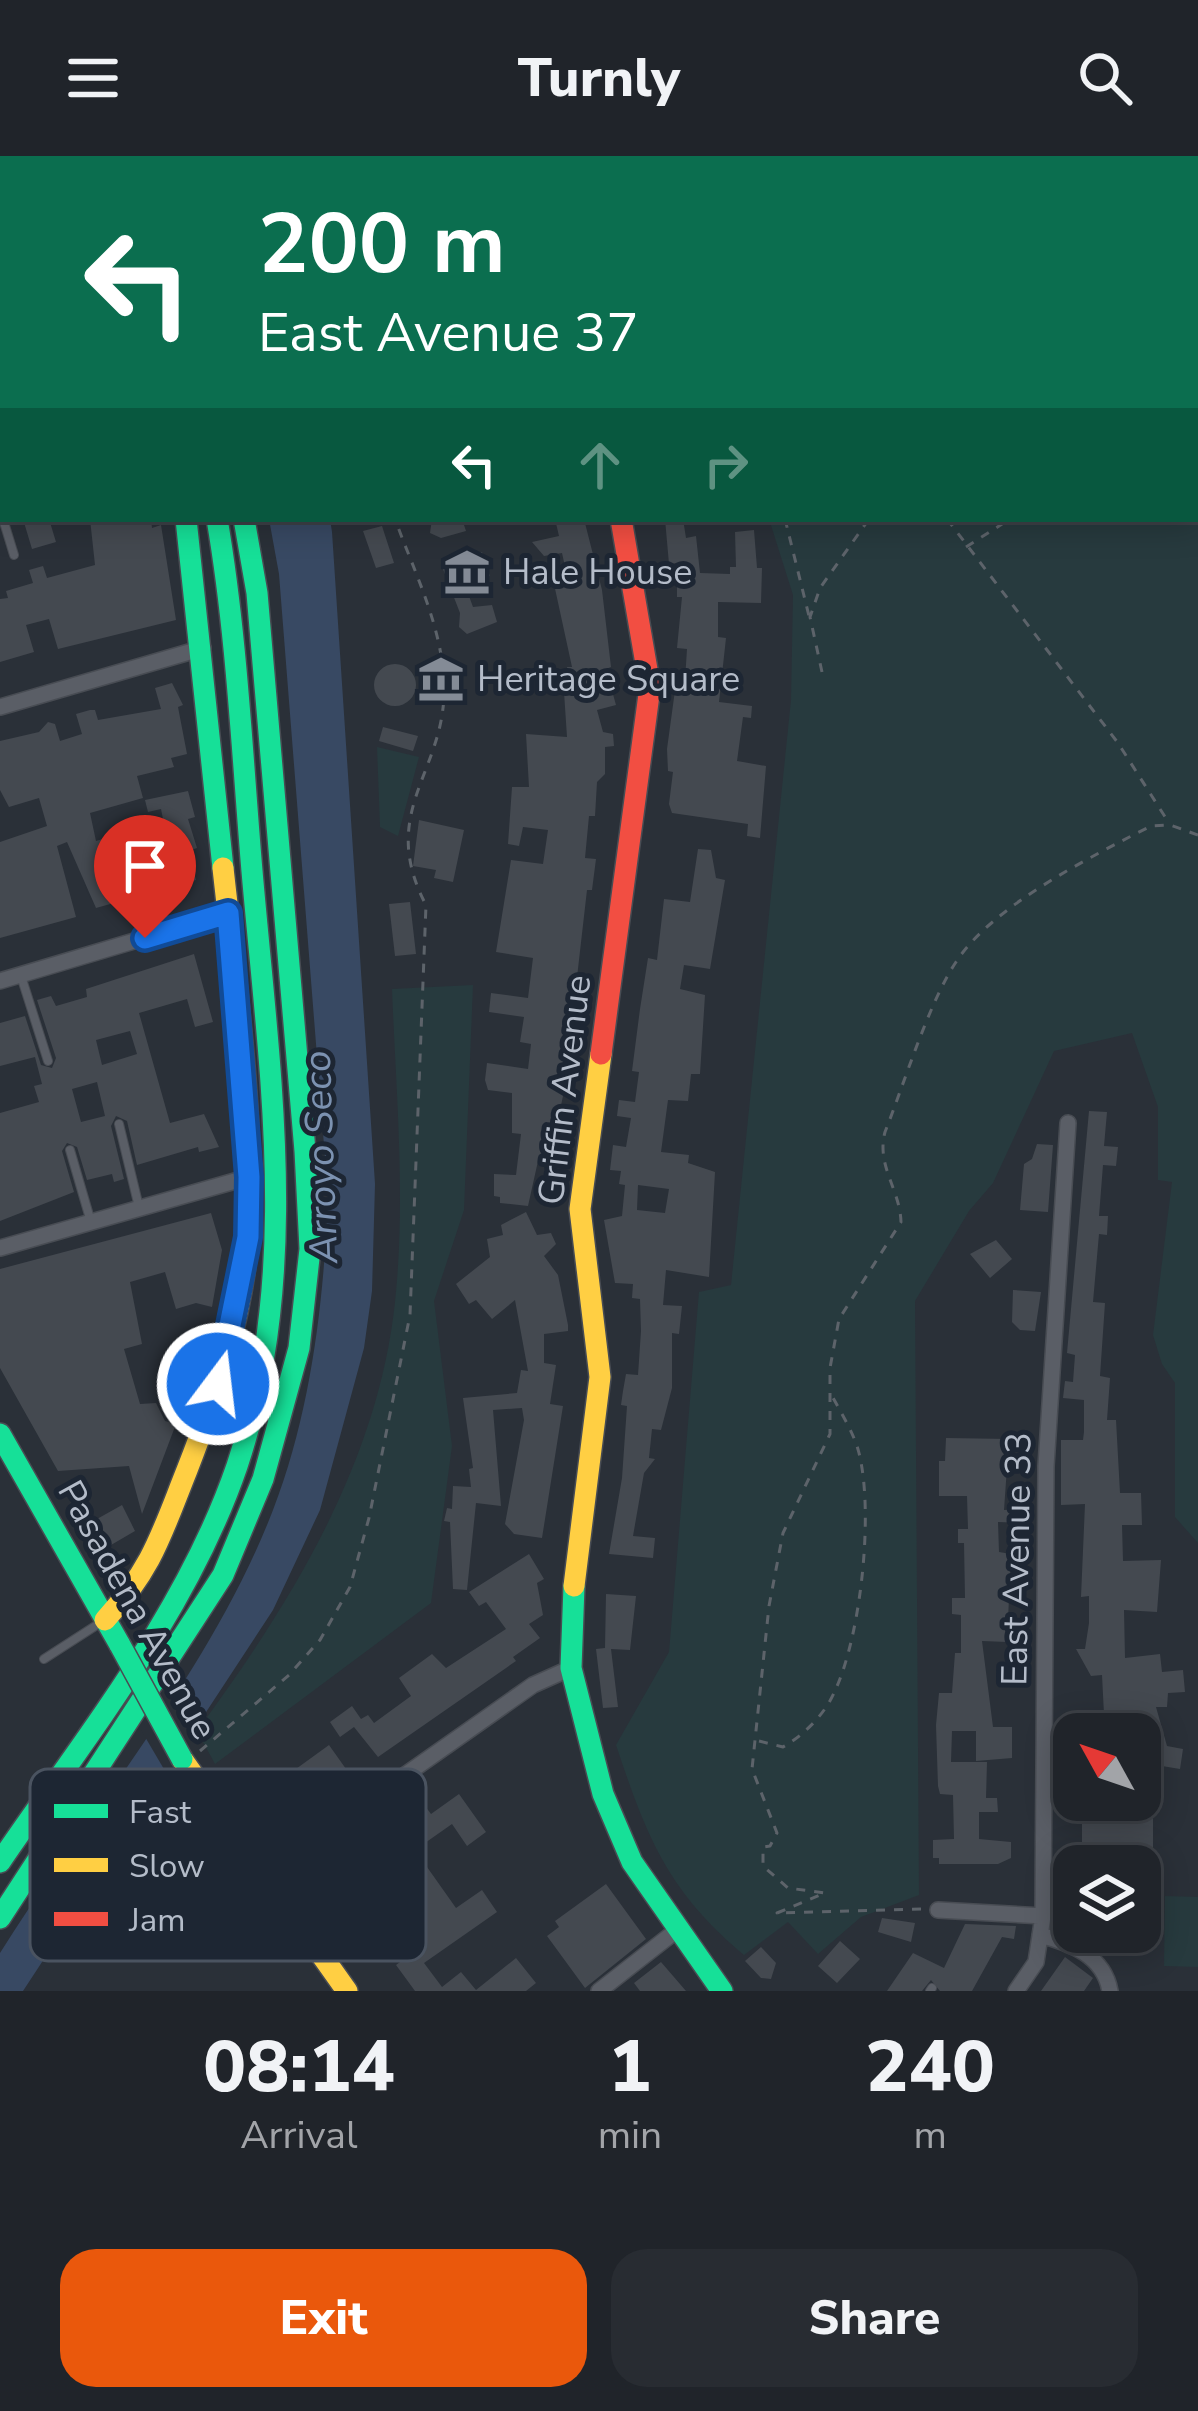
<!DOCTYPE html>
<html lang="en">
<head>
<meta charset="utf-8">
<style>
	:root { --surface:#20242a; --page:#282c32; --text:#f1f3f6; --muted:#a2a4a8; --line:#3d4147; --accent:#ea580c }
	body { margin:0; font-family:"Nunito Sans",sans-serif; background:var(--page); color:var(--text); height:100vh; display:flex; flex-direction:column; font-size:45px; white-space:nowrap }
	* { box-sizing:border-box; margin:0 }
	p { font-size:39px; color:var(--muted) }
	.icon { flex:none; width:66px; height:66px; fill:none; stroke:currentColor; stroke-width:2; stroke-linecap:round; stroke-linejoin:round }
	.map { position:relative; height:1835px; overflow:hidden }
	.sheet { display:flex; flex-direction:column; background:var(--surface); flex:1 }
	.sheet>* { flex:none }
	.top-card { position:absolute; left:0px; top:0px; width:1200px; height:366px; box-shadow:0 6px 30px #0003,0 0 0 3px var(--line); background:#0b6e4f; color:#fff; overflow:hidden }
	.needle { width:78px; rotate:310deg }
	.fabs { position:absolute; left:1053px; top:1557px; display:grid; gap:24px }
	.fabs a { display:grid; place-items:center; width:108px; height:108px; border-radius:24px; background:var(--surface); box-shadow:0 6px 30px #0003,0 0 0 3px var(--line); font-size:60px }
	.pin { position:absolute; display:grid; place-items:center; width:102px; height:102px; color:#fff; margin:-123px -51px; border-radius:50% 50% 50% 0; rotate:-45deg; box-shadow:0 0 12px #0007 }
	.pin .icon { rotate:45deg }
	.me { position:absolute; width:132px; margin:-66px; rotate:15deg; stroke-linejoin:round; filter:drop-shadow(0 0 9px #0008) }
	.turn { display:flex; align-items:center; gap:42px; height:252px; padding:0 60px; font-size:54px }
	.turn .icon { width:156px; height:156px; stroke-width:2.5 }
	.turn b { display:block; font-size:84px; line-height:102px }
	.lanes { display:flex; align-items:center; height:114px; padding:0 60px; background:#0003; justify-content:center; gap:60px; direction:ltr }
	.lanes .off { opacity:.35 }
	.eta { display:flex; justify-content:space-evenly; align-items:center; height:204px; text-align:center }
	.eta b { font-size:72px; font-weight:800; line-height:84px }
	.button { display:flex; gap:24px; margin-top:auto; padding:24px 60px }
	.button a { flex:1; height:138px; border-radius:36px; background:var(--accent); color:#fff; font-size:48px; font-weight:800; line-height:138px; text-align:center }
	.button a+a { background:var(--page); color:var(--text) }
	header { display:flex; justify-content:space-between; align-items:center; height:156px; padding:0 60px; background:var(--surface); font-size:54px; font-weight:800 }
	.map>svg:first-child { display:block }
</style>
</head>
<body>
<header><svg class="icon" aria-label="menu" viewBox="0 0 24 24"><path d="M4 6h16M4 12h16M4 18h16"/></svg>Turnly<svg class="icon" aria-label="search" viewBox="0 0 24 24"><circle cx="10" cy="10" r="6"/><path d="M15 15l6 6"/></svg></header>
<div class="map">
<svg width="1198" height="1835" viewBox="0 0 1198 1835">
	<rect width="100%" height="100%" fill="#2a3038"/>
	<path fill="#273a3e" d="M1198 74V1387L1175 1361V1227L1162 1208 1153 1179 1172 1026 1158 1024V951L1132 877 1054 895 993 1027 969 1055 915 1145 919 1739 861 1761 818 1798 788 1766 744 1799C668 1735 647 1682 616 1589L669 1496 699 1136 731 1129 791 544 793 439 769 363H1197Z
		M377 591 419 601 398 680 380 671Z
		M473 829 464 1054 434 1145 452 1290 431 1447 215 1608 197 1575C291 1447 378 1307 395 1146 406 1042 396 937 392 833Z
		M1165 1740 1198 1741V1811L1164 1810Z"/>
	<path fill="#384963" d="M269 363H330L332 376 375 1028 372 1135 364 1192 320 1354 273 1454 23 1835H0V1797C91 1652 211 1515 273 1354 311 1256 324 1145 328 1040L279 418Z"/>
	<path fill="#2a3038" d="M170 1529 197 1577 168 1620 141 1574Z"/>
	<path fill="#444950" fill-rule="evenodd" d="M23 363H49L56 386 32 393Z
		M90 363H151L152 372 161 369 176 464 58 493 49 463 26 469 34 496 0 506V443L8 442 6 435 33 427 29 414 43 410 47 422 95 409Z
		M432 363H462L466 375 441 382 430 377Z
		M555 363H584L602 434 611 511 606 513 616 549 597 554 603 576 613 578 614 590 605 591V618L597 626 595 660H589L585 702 596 703 592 734H587L564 935 550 1003 538 1005 528 1050 500 1047V1041L494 1040V1018L516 1019 521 978 512 977V937L488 934 485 924 487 907 528 913 531 888 520 886 524 861 489 856 491 837 528 842 533 802 496 796 511 704 543 708 548 674 523 671 519 690 508 688 512 631H529L526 578 567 581 564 536 572 534 567 511H572L554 428 568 424 562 397 544 400 532 386 559 380Z
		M665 363H683L686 382 696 380 700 417 730 418V411H736L735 376 754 374 757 412H762L761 447 718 446V481L726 482 719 546 752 550 751 562 743 561 737 605 766 610 760 682 747 680 748 668 672 657 669 648 673 616 668 615 667 593 676 527 685 524 687 493 677 492 682 441H677V407L669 408Z
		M382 370 394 407 376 412 363 375Z
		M466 390 470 400 482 396 490 420 465 429 473 451 492 449 497 466 467 478 459 471 460 457 441 408Z
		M374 529a21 21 0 1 1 42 0a21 21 0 1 1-42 0Z
		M172 527 183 549 178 551 187 598 171 602 174 611 137 620 143 642 90 657 96 685 125 676 136 703 169 693 161 653 148 656 145 644 188 635 195 661 188 663 197 692 188 695 196 724 96 752 67 686 57 690 76 761 0 782V686L47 670 39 642 9 651 0 634V585L39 576 48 566 55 568 60 585 82 578 76 558 90 554H95L98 564 161 553 155 532Z
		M383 571 418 580 413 595 379 585Z
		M419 664 464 674 453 726 434 722 436 714 413 710Z
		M698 693 711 694 716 722 725 724 710 813 684 809 680 833 705 839 700 918H691L688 945 668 944 661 996 689 999 688 1007 715 1016 709 1121 666 1114 663 1149 682 1150 679 1178 672 1177V1232L661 1274 652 1273 649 1302 655 1303 644 1317 633 1380 655 1382 653 1402 609 1398 622 1322 627 1250 621 1249 623 1235 626 1218 638 1219 641 1175 640 1143 632 1142 633 1128 615 1127 604 1064 622 1060 625 1029 619 1028 621 1015 610 1014 613 989 626 991 631 962 617 960 619 944 635 946 639 916 632 915 640 853 648 802 657 804 664 743 690 746ZM638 1029 669 1033 665 1057 637 1054Z
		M410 746 416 798 395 800 389 748Z
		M194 798 213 866 195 871 187 843 139 857 170 967 204 958 219 991 199 996 198 991 137 1009 127 965 116 960 111 970 124 1023 114 1026 112 1018 87 1024 77 991 67 987 62 995 74 1036 0 1065V957L39 946 34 930 42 928 35 901 0 910V867L25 860 41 909 52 912 56 902 37 844 51 840 56 850 87 841 86 833ZM130 875 137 898 102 909 96 884ZM97 926 105 960 81 966 72 933Z
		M1089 955 1107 956 1104 990 1118 991 1116 1010 1103 1009 1099 1060H1108L1107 1079 1099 1078 1093 1146 1105 1147 1100 1220 1110 1222 1107 1264H1116L1120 1337H1141L1142 1369H1122L1123 1405 1161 1404 1157 1456 1124 1454 1125 1502 1160 1498 1162 1516 1183 1514 1185 1536 1168 1537 1167 1551H1156L1167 1590 1183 1593 1180 1613 1156 1609 1157 1616 1145 1619 1140 1614V1578H1105L1102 1519 1091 1520 1076 1493H1085L1089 1467V1440L1081 1441 1085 1348 1061 1349V1284H1083L1084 1276V1244L1063 1242 1065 1225 1073 1226 1075 1199 1067 1197Z
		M1037 988 1053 989 1048 1056 1020 1054 1024 1008 1032 1003Z
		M526 1056 537 1079 551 1077 556 1088 544 1100 558 1119 568 1169V1175L544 1178V1207L556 1209 550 1248 563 1250 542 1382 514 1378 505 1368 524 1264 522 1252 493 1254 501 1350 476 1347 467 1434 453 1433 450 1366 444 1365 447 1352 452 1353 453 1330 471 1331 469 1313 473 1312 463 1242 517 1237 521 1214 528 1215 515 1144 492 1163 476 1144 469 1148 456 1128 490 1101 487 1083 503 1079 501 1069Z
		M211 1057 222 1094 212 1151 196 1147 176 1153 165 1116 130 1126 142 1188 124 1193 140 1248 156 1247 165 1265 176 1268 142 1358 129 1310 58 1315 0 1212V1113Z
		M996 1084 1012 1103 990 1122 970 1098Z
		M1013 1134 1041 1136 1035 1175 1020 1174 1012 1166Z
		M946 1282 1009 1283 1004 1354 1025 1353V1367L998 1366 999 1396 1011 1398 1007 1486 982 1485 993 1571H1012V1602L976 1605V1575H952L951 1606H987L986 1642H997L998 1656H979V1683L1011 1686V1702L998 1708H939V1702H933V1684L954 1683 953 1639 940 1638 938 1630 936 1569 939 1537H952L955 1497H961V1459L952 1458V1442H965L964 1387H958V1373H968L967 1340H939V1305H945Z
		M122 1349 135 1375 111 1389 97 1363Z
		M529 1398 544 1423 537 1427 543 1459 529 1468 540 1482 513 1501 516 1505 378 1601 354 1571 340 1581 330 1566 352 1550 361 1563 368 1559 374 1567 411 1540 399 1522 432 1498 446 1512 506 1473 486 1446 479 1450 469 1436Z
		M606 1438 636 1440 630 1494 611 1493 618 1551 603 1552 596 1493 605 1492Z
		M329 1589 351 1620 310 1649 289 1618Z
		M459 1638 486 1676 467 1690 452 1668 415 1694 456 1752 482 1734 497 1756 424 1807 442 1831 461 1816 476 1834 516 1802 536 1827 526 1835H415L396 1809 427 1786 370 1706 349 1721 360 1737 329 1760 297 1716 336 1690 343 1699 380 1673 384 1679 425 1650 431 1658Z
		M1139 1657H1153V1693H1126V1710L1073 1707V1687L1082 1686V1661H1139Z
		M606 1728 646 1783 585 1832 547 1780 559 1771 555 1765Z
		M882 1762 915 1767 911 1786 878 1776Z
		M965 1768 1016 1770 1014 1783 1002 1781 972 1835H940L931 1824 922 1835H887L913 1797 944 1812Z
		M1085 1776H1131V1797H1116Z
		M840 1785 860 1803 837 1827 818 1810Z
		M761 1791 776 1807 771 1823 761 1822 745 1805Z
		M1065 1801 1093 1822 1084 1835H1041Z
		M661 1806 686 1835H640L634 1827Z"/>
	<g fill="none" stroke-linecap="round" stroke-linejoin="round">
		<g stroke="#484c53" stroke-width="10">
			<path id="lane" d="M3 363 14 399
				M21 820 48 905
				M119 968 139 1051
				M70 994 91 1066
				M44 1503 103 1465
				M930 1835 932 1832"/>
		</g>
		<g stroke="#484c53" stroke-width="18">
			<path id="street" d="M293 0 294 3
				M768 0 769 3
				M1168 0 1169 3
				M17 3 28 0
				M874 3H887
				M0 8 3 7
				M0 276 3 275
				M0 551 203 492
				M0 825 228 757
				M0 1092 249 1021
				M263 1719 533 1529 571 1512
				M938 1754 1043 1760
				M1040 1779C1071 1787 1104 1800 1110 1835
				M599 1835 677 1774
				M1016 1835 1036 1806 1043 1760 1046 1310 1068 967"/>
		</g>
		<g stroke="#484c53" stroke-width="24">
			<path id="fast" d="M84 0 85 3
				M115 0 116 3
				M539 0 540 3
				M186 363 223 712
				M0 1278 120 1489
				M574 1430 571 1512 603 1638 632 1706 722 1835
				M0 1706C86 1580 187 1456 237 1310 302 1118 269 912 252 715 242 597 237 480 217 363
				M0 1762 223 1419 263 1323 299 1192 310 1093 305 995 257 437 244 363"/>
		</g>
		<g stroke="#484c53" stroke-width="24">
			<path id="slow" d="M145 0 146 3
				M574 1430 600 1221 580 1053 601 898
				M105 1464C153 1411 161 1379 187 1314 216 1240 244 1156 248 1076 254 956 236 831 223 712
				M182 1603 347 1835"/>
		</g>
		<g stroke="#484c53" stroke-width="24">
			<path id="jam" d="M601 898 650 531 621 363"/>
		</g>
		<path stroke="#5d636a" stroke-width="3" stroke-dasharray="9 9" stroke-linecap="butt" d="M785 363 809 460
			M947 363 1118 587 1169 667
			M966 391 1010 363
			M822 516 810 461 820 432 869 363
			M759 1585 783 1591C804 1579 824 1559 834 1537 861 1481 874 1357 859 1297 854 1277 841 1257 831 1238
			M200 1595 289 1519 320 1484 350 1431 369 1362 410 1159 426 749C377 656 445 616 444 533 444 474 415 418 395 363
			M921 1753 777 1757 825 1737 788 1732 763 1710V1691L770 1690 777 1677 752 1613 769 1450 783 1377 830 1278V1212L839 1163 901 1066C900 1033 876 1010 885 976 904 928 929 846 956 806 992 750 1092 700 1151 670L1170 669 1198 679"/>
		<use href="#lane" stroke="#5a5e66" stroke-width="8"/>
		<use href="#street" stroke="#5a5e66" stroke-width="15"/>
		<use href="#fast" stroke="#16e098" stroke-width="21"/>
		<use href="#slow" stroke="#ffcf43" stroke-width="21"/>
		<use href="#jam" stroke="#f24e42" stroke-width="21"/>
		<g stroke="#484c53" stroke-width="24" stroke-linecap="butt">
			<path id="fast-bridge" d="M120 1489 182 1603"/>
		</g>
		<use href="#fast-bridge" stroke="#16e098" stroke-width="21"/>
	</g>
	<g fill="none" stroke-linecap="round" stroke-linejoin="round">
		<g stroke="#114b97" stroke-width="30">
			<path id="route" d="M145 782 228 757 249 1021 248 1081 218 1228"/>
		</g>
		<use href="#route" stroke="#1a73e8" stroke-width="21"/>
	</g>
	<defs>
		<g id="museum-bare" transform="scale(3.6)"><path d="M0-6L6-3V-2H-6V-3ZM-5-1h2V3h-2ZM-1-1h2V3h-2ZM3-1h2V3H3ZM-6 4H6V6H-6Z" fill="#848b96" stroke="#1d2633" stroke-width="2.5" paint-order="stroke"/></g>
	</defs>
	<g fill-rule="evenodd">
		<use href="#museum-bare" x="467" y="416"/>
		<use href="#museum-bare" x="441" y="523"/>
	</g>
	<g text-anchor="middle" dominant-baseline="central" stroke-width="10" stroke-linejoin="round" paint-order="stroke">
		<g font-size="36" fill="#b4bcc9" stroke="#1d2633" text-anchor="start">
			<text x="503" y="416">Hale House</text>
			<text x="477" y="523">Heritage Square</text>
		</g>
		<g font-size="36" fill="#b4bcc9" stroke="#1d2633">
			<text transform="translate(565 934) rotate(-83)">Griffin Avenue</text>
			<text transform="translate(1017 1403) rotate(-89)">East Avenue 33</text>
			<text transform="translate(137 1454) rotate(61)">Pasadena Avenue</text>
		</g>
		<g font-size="39" font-style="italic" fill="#7c92b1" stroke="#1d2633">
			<text transform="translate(321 1001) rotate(-92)">Arroyo Seco</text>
		</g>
	</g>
	<rect x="30" y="1613" width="396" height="192" rx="18" fill="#1d2633" stroke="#4a5360" stroke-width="3"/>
	<rect x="54" y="1648" width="54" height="14" fill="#16e098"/>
	<rect x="54" y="1702" width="54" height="14" fill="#ffcf43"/>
	<rect x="54" y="1756" width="54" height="14" fill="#f24e42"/>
	<g font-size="33" fill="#b4bcc9">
		<text x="129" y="1667">Fast</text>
		<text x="129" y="1721">Slow</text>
		<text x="129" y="1775">Jam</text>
	</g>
</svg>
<div class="fabs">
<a><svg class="needle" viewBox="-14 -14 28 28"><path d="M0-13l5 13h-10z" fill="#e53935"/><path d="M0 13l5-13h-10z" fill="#a2a4a8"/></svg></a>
<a><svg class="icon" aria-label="layers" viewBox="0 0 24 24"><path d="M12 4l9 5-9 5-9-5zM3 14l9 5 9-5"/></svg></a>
</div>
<div class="pin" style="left:145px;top:782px;background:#d93025"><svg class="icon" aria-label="arrive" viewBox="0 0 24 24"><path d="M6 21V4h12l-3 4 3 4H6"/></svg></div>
<svg class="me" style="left:218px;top:1228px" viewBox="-20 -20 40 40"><circle r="17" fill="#1a73e8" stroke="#fff" stroke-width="3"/><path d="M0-11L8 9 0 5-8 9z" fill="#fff"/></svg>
<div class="top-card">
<div class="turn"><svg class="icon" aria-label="left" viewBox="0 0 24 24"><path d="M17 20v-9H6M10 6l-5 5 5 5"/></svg><div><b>200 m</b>East Avenue 37</div></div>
<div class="lanes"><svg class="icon" aria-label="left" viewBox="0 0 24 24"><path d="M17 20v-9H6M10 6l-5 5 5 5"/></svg><svg class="icon off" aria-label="ahead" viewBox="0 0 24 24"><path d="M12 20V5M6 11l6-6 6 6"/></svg><svg class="icon off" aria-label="right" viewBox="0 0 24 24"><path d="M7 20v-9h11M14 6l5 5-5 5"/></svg></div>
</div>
</div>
<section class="sheet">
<div class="eta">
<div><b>08:14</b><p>Arrival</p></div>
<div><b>1</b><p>min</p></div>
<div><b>240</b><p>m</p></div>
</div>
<div class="button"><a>Exit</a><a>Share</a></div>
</section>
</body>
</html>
